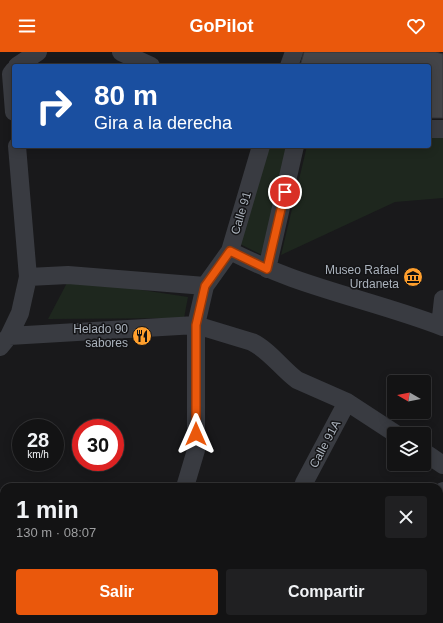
<!DOCTYPE html>
<html lang="es">
<head>
<meta charset="utf-8">
<style>
	:root { --surface:#131314; --page:#202022; --text:#f1f3f6; --muted:#9d9ea0; --line:#323234; --accent:#ea580c }
	body { margin:0; font-family:Arial,sans-serif; background:var(--page); color:var(--text); height:100vh; display:flex; flex-direction:column; font-size:15px; white-space:nowrap }
	* { box-sizing:border-box; margin:0 }
	p { font-size:13px; color:var(--muted) }
	.icon { flex:none; width:22px; height:22px; fill:none; stroke:currentColor; stroke-width:2; stroke-linecap:round; stroke-linejoin:round }
	.map { position:relative; flex:1; overflow:hidden }
	.drawer { position:absolute; left:0px; top:431px; width:443px; height:140px; display:flex; flex-direction:column; background:var(--surface); border-radius:12px 12px 0 0; box-shadow:0 2px 10px #0003,0 0 0 1px var(--line) }
	.drawer>* { flex:none }
	.hud { position:absolute; left:12px; top:12px; width:419px; height:84px; border-radius:4px; box-shadow:0 2px 10px #0003,0 0 0 1px var(--line); background:#1a4fa0; color:#fff; overflow:hidden }
	.needle { width:26px; rotate:279deg }
	.controls { position:absolute; left:387px; top:323px; display:grid; gap:8px }
	.controls a { display:grid; place-items:center; width:44px; height:44px; border-radius:4px; background:var(--surface); box-shadow:0 2px 10px #0003,0 0 0 1px var(--line); font-size:20px }
	.speed { position:absolute; left:12px; top:367px; display:flex; gap:8px; font-size:20px; font-weight:700; text-align:center }
	.speed>* { display:grid; place-content:center; width:52px; height:52px; border-radius:50%; background:var(--surface); box-shadow:0 2px 10px #0003,0 0 0 1px var(--line); line-height:1 }
	.speed small { font-size:10px; font-weight:400 }
	.speed .limit { border:6px solid #d22; background:#fff; color:#111 }
	.pin { position:absolute; display:grid; place-items:center; width:34px; height:34px; color:#fff; margin:-17px; border:2px solid #fff; border-radius:50%; box-shadow:0 1px 4px #0007 }
	.me { position:absolute; width:44px; margin:-22px; rotate:0deg; stroke-linejoin:round; filter:drop-shadow(0 0 3px #0008) }
	.turn { display:flex; align-items:center; gap:14px; height:84px; padding:0 16px; font-size:18px }
	.turn .icon { width:52px; height:52px; stroke-width:2.5 }
	.turn b { display:block; font-size:28px; line-height:34px }
	.round { display:grid; place-items:center; flex:none; width:42px; height:42px; border-radius:4px; background:var(--page) }
	.head { display:flex; align-items:center; justify-content:space-between; height:68px; padding:0 16px }
	h1 { font-size:24px; font-weight:700; line-height:30px }
	.primary-button { display:flex; gap:8px; margin-top:auto; padding:8px 16px }
	.primary-button a { flex:1; height:46px; border-radius:4px; background:var(--accent); color:#fff; font-size:16px; font-weight:700; line-height:46px; text-align:center }
	.primary-button a+a { background:var(--page); color:var(--text) }
	header { display:flex; justify-content:space-between; align-items:center; height:52px; padding:0 16px; background:var(--accent); color:#fff; font-size:18px; font-weight:700 }
	.map>svg:first-child { display:block }
</style>
</head>
<body>
<header><svg class="icon" aria-label="menu" viewBox="0 0 24 24"><path d="M4 6h16M4 12h16M4 18h16"/></svg>GoPilot<svg class="icon" aria-label="heart" viewBox="0 0 24 24"><path d="M12 20l-8-8c-3-5 5-10 8-4 3-6 11-1 8 4z"/></svg></header>
<div class="map">
<svg width="443" height="571" viewBox="0 0 443 571">
	<rect width="100%" height="100%" fill="#19191b"/>
	<path fill="#1e271e" d="M443 83V146L395 150 281 203 307 94H429V84Z
		M267 94H288L262 203 240 192Z
		M69 227 188 245 184 266 48 267Z
		M443 453V569L439 567V458Z"/>
	<path fill="#434448" stroke="#323337" d="M304 0H436L443 2V66H429V14H300Z"/>
	<g fill="none" stroke-linecap="round" stroke-linejoin="round">
		<path stroke="#393b41" stroke-width="18" d="M121 0 151 14
			M17 14 38 0
			M289 14 294 0
			M14 18 11 22 14 60
			M429 77H443
			M230 199C250 209 270 218 292 226 342 244 394 256 443 275
			M267 217 295 94
			M28 225 68 223 205 234
			M440 274 443 247
			M9 284 196 273 252 290C269 298 282 317 297 328L347 350 396 382
			M0 295 9 284 20 261 28 225 17 94
			M424 400 443 413
			M185 435 196 398V273L205 234 230 199 261 94
			M303 435 304 431 347 350
			M439 445 443 439
			M0 489 4 490
			M201 567C212 570 224 571 235 567
			M431 567 443 570
			M148 571V567
			M353 571 354 567"/>
	</g>
	<g fill="none" stroke-linecap="round" stroke-linejoin="round">
		<g stroke="#983908" stroke-width="10">
			<path id="route" d="M196 382V273L205 234 230 199 267 217 285 140"/>
		</g>
		<use href="#route" stroke="#ea580c" stroke-width="7"/>
	</g>
	<defs>
		<g id="museum-disc" transform="scale(1)"><circle r="9.5" fill="#ff9f2d" stroke="#141416"/><path d="M0-6L6-3V-2H-6V-3ZM-5-1h2V3h-2ZM-1-1h2V3h-2ZM3-1h2V3H3ZM-6 4H6V6H-6Z" fill="#111"/></g>
		<g id="restaurant-disc" transform="scale(1)"><circle r="9.5" fill="#ff9f2d" stroke="#141416"/><path d="M-5-6h1v4h1v-4h1v4h1v-4h1v5L-1.5 .5V6h-2V.5L-5-1ZM5-6V6H3V1.5H1.5Q1.5-4 5-6Z" fill="#111"/></g>
	</defs>
	<g fill-rule="evenodd">
		<use href="#museum-disc" x="413" y="225"/>
		<use href="#restaurant-disc" x="142" y="284"/>
	</g>
	<g text-anchor="middle" dominant-baseline="central" stroke-width="3" stroke-linejoin="round" paint-order="stroke">
		<g font-size="12" fill="#aab2bc" stroke="#141416">
			<text transform="translate(241 161) rotate(-73)">Calle 91</text>
			<text transform="translate(325 392) rotate(-62)">Calle 91A</text>
		</g>
		<g font-size="12" fill="#aab2bc" stroke="#141416" text-anchor="end">
			<text x="399" y="218">Museo Rafael<tspan x="399" dy="14">Urdaneta</tspan></text>
			<text x="128" y="277">Helado 90<tspan x="128" dy="14">sabores</tspan></text>
		</g>
	</g>
</svg>
<div class="controls">
<a><svg class="needle" viewBox="-14 -14 28 28"><path d="M0-13l5 13h-10z" fill="#e53935"/><path d="M0 13l5-13h-10z" fill="#9d9ea0"/></svg></a>
<a><svg class="icon" aria-label="layers" viewBox="0 0 24 24"><path d="M12 4l9 5-9 5-9-5zM3 14l9 5 9-5"/></svg></a>
</div>
<div class="speed"><div>28<small>km/h</small></div><div class="limit">30</div></div>
<div class="pin" style="left:285px;top:140px;background:#d93025"><svg class="icon" aria-label="arrive" viewBox="0 0 24 24"><path d="M6 21V4h12l-3 4 3 4H6"/></svg></div>
<svg class="me" style="left:196px;top:382px" viewBox="-20 -20 40 40"><path d="M0-17L14 15 0 8-14 15z" fill="#ea580c" stroke="#fff" stroke-width="4"/></svg>
<div class="hud">
<div class="turn"><svg class="icon" aria-label="right" viewBox="0 0 24 24"><path d="M7 20v-9h11M14 6l5 5-5 5"/></svg><div><b>80 m</b>Gira a la derecha</div></div>
</div>
<section class="drawer">
<div class="head"><div><h1>1 min</h1><p>130 m · 08:07</p></div><a class="round"><svg class="icon" aria-label="close" viewBox="0 0 24 24"><path d="M6 6l12 12M18 6L6 18"/></svg></a></div>
<div class="primary-button"><a>Salir</a><a>Compartir</a></div>
</section>
</div>
</body>
</html>
